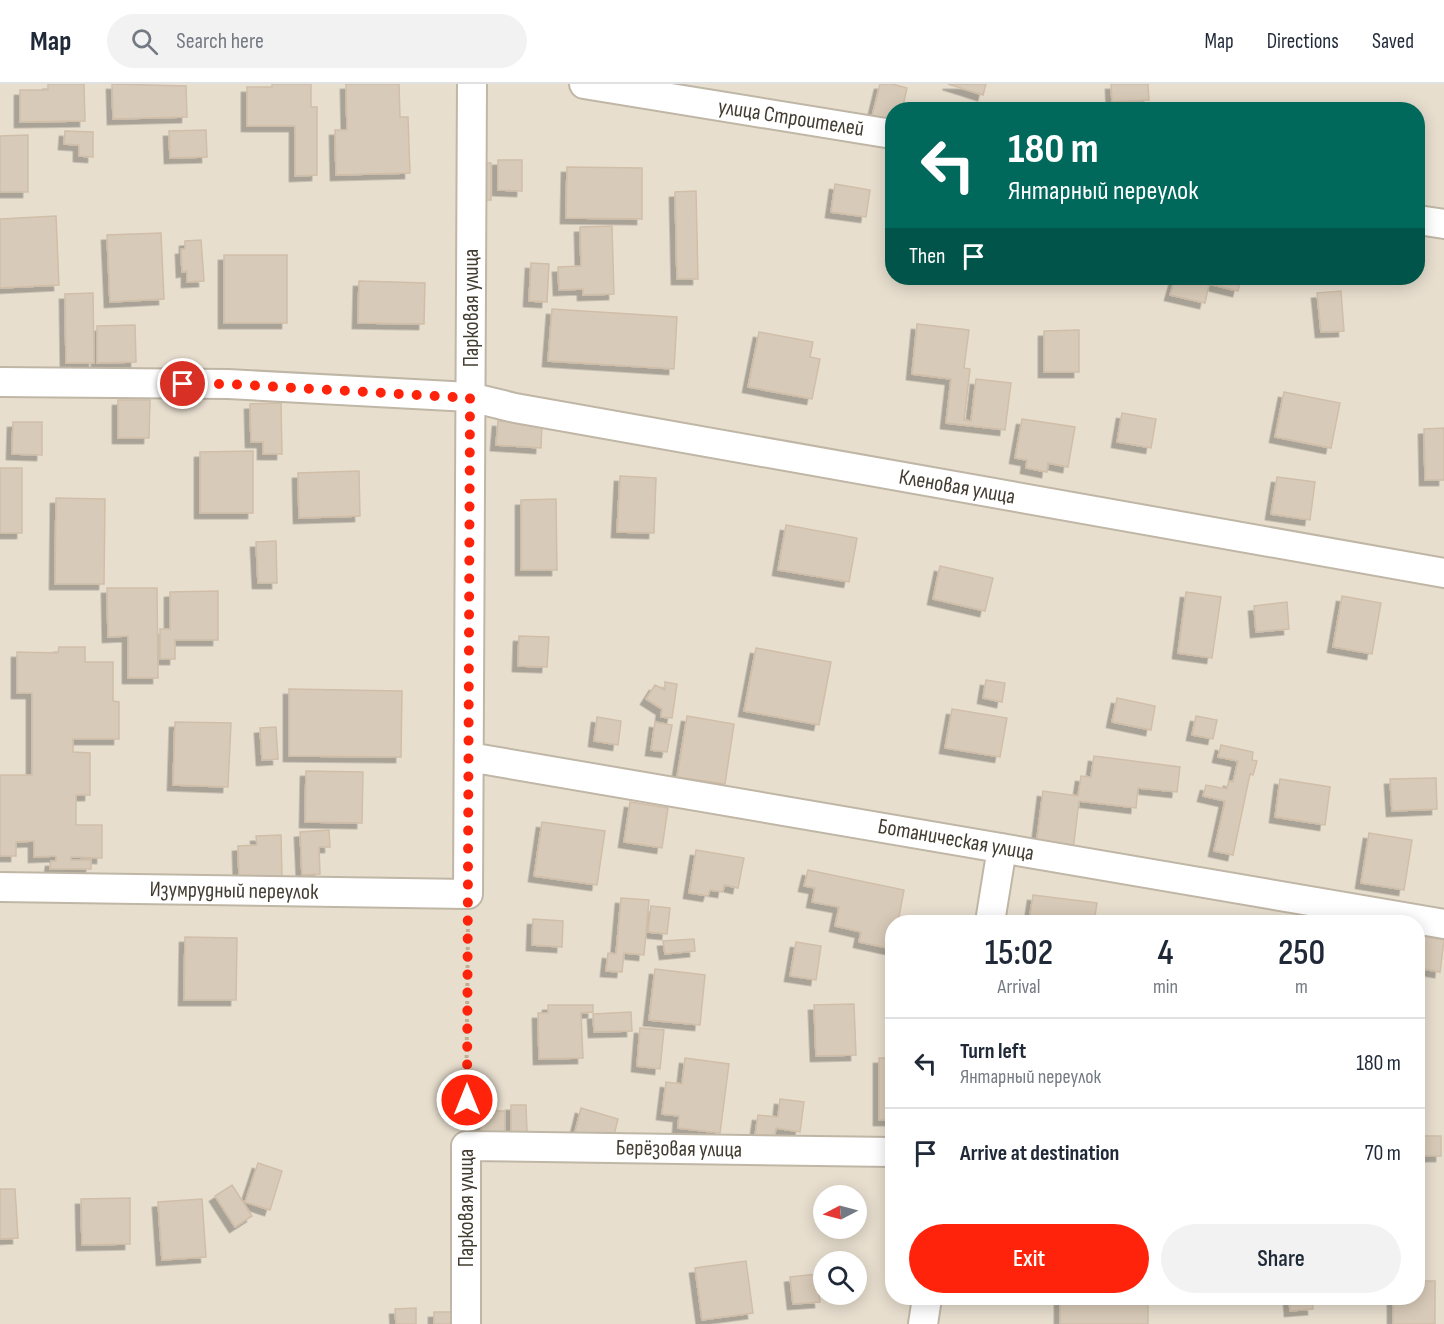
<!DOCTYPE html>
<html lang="en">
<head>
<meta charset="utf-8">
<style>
	:root { --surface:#fff; --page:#f2f2f3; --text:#1f2937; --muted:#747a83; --line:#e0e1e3; --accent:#ff230b }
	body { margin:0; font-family:"Sofia Sans Condensed",sans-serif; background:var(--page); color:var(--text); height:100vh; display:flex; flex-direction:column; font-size:22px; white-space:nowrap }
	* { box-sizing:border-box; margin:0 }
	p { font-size:20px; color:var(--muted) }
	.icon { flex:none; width:33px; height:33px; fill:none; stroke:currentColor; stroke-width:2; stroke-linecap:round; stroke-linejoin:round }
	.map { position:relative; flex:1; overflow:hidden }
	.side { position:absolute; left:885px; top:831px; width:540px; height:390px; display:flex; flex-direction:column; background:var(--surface); border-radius:24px; box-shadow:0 3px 15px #0003 }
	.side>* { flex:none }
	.top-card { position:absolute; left:885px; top:18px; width:540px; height:183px; border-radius:24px; box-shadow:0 3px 15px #0003; background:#00695c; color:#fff; overflow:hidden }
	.needle { width:39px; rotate:264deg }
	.buttons { position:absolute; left:813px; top:1101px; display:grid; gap:12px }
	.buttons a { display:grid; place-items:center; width:54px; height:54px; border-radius:50%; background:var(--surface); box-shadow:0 3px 15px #0003; font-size:30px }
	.pin { position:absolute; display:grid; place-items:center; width:51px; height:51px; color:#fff; margin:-26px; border:3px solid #fff; border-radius:50%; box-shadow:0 2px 6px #0007 }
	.me { position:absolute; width:66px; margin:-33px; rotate:0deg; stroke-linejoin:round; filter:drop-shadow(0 0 4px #0008) }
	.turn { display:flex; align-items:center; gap:21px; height:126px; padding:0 24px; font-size:27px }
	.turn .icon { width:78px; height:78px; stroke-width:2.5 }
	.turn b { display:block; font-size:42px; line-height:51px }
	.then { display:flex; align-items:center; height:57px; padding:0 24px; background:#0003; gap:12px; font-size:22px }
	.eta { display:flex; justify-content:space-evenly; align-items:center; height:102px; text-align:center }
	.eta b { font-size:36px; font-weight:600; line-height:42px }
	.primary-button { display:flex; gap:12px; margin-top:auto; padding:12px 24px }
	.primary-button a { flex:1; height:69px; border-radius:36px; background:var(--accent); color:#fff; font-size:24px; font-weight:600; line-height:69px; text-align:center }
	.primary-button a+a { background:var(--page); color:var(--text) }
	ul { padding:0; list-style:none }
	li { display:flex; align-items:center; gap:18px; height:90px; padding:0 24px; border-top:2px solid var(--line) }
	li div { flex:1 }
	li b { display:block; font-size:22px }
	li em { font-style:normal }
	header { display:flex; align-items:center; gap:36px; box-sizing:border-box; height:84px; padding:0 30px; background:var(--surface); border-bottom:2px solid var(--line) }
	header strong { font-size:28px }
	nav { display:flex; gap:33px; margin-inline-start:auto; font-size:21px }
	.search { width:420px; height:54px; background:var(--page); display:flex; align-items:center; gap:15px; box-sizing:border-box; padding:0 21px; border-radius:33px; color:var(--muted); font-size:22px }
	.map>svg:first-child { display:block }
</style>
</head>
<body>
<header>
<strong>Map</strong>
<div class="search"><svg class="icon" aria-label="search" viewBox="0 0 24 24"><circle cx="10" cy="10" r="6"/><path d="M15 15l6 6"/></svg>Search here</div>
<nav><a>Map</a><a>Directions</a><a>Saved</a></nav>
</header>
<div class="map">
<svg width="1444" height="1240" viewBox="0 0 1444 1240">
	<defs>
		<filter id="shadow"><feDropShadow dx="-5.5" dy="5.5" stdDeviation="0" flood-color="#0004"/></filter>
	</defs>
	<rect width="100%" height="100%" fill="#f2ece1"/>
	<path fill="#e7dece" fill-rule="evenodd" d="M0 0H1444V1240H0ZM892 26H1418V194H892ZM892 838H1418V1214H892ZM824 1112H856V1144H824ZM824 1178H856V1210H824Z"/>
	<path fill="#d8cab8" stroke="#d0bea8" stroke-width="1.5" filter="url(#shadow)" d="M48 0H84L85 37 20 38V6H48Z
		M112 0 186 2 187 33 113 35Z
		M272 0H311V23H317V91L295 92V42H247V3H272Z
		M346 0H399L400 33H408L410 89 336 91 335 46H347Z
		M880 0H892L907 4 902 26H892V46L870 41Z
		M948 0H986L983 11Z
		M1111 0H1148L1149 16 1112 18Z
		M206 46 207 73 170 74 169 47Z
		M65 47 93 48V73L79 72V61L64 60Z
		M28 51V108H0V52Z
		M498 76H522V107L498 106Z
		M477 79H491V116H477Z
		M567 83 642 84V135L566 134Z
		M835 100 870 106 866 133 831 128Z
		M696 107 698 195H677L675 108Z
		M56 132 59 201 0 204V135Z
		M612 142 614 210 583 211V205L559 206 558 183 581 182 580 143Z
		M161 149 164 215 110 218 107 151Z
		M201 156 204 197 187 198V187L182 188 181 165H185V157Z
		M224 171H287V239H224Z
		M531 179 549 180 547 218 529 217Z
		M1175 194H1241L1238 207 1209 200 1205 219 1170 211Z
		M359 197 425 199 424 240 358 239Z
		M1341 207 1344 247 1321 248 1317 209Z
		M93 209 94 279H66L65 210Z
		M552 225 677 233 674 285 548 277Z
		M917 240 969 246 964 284 970 285 964 336 971 337 976 295 1011 299 1005 346 946 339 951 295 912 290Z
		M135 241 136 278 97 279V242Z
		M1079 246V288H1044V247Z
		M759 248 813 258 810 273 820 275 812 315 748 303Z
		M1284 308 1340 319 1331 364 1275 353Z
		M118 316H150L149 354H118Z
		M281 319 282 370H263V358H251L250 320Z
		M1122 329 1156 335 1151 364 1117 358Z
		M1022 335 1075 343 1068 383 1048 379 1047 388 1026 384 1027 376 1015 374Z
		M498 337 542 340 541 364 496 361Z
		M13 338H42V371L12 370Z
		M1444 344V396H1425L1424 345Z
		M253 367V429H200V368Z
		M0 384H22V449H0Z
		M359 387 360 432 299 434 298 389Z
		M620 392 656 394 654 449 617 448Z
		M1277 393 1315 398 1310 436 1271 430Z
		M56 414 105 415 104 500H55Z
		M556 415 557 486H521V416Z
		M786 441 857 454 849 498 778 486Z
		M276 457 277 499H258L256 458Z
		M940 482 993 494 985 527 933 515Z
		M107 504H157L158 594H128V552L108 553Z
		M218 507V556H175V575H160V545H170V508Z
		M1186 508 1221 513 1212 574 1178 569Z
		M1342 512 1381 519 1372 570 1333 563Z
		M1287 518 1289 545 1256 548 1254 522Z
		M519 552 549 553 547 583 518 582Z
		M59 563H85V578H113V617L119 618V655H73V668L90 669V711H76V741H102V774L71 773V776H91V785H50L51 777H56V772L34 773V757L16 758V772H0V691H32V609H17V568L58 569Z
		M756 564 831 578 819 641 744 627Z
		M986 596 1005 599 1002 618 983 614Z
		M665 598 677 600 672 634 661 633 662 625 646 615 655 601 665 606Z
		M289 605 402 607 401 673 289 672Z
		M1117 614 1155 622 1151 646 1112 638Z
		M952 625 1007 634 1000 673 945 664Z
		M687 632 734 640 725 700 677 693Z
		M1196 632 1217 636 1213 655 1192 651Z
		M597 633 621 637 618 661 594 657Z
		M175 638 231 639 228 703 173 701Z
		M655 638 672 641 667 668 651 666Z
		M276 643 278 675 262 676 260 644Z
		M1221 661 1253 668 1252 676 1257 677 1253 691 1250 690 1233 771 1214 767 1225 717 1203 712 1206 701 1227 705 1229 697 1233 698 1238 677 1218 673Z
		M1094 672 1180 683 1177 708 1138 704 1136 724 1079 717 1073 766 1036 762 1043 707 1078 712 1081 692 1091 693Z
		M306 687 363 688 362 739 305 738Z
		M1436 694 1437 725 1392 727 1390 695Z
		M1280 695 1330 703 1325 741 1275 733Z
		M630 718 668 724 662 764 624 758Z
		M542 738 605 747 597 801 534 792Z
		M329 746 330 763H319L320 790 302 791 300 748Z
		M1369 749 1412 756 1404 806 1361 799Z
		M281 751 282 792 239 793 238 762 257 761 256 752Z
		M696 766 744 774 738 804 724 801 723 808 710 806 708 812 689 809Z
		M808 786 904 806 898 838H892V865L859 858 861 848 835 842 839 823 812 818 815 804 804 802Z
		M1033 811 1097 819 1094 838H1029Z
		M621 814 649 816 644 871 624 869 622 888 606 887 608 869 616 870Z
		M651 822 670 824 667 850 648 848Z
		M533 835 563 837 562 863 532 861Z
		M1418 851 1444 856 1440 888 1418 884Z
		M185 853 237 854 236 916H184Z
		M694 855 695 867 665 870 663 857Z
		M796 858 821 862 816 896 790 892Z
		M655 885 705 891 700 941 649 936Z
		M854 920 856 971 816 972 814 921Z
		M548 921H593V928L581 929 583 974 539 975 538 929H548Z
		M631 928 632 947 594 948 593 930Z
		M640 944 664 946 660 985 637 982Z
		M685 974 729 980 720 1049 678 1044 679 1032 662 1030 666 998 682 1000Z
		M879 974H892V1036H879Z
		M780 1015 804 1018 800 1048 776 1044 774 1055 755 1052 758 1031 778 1033Z
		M511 1021H526L527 1048H511Z
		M581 1024 618 1035 612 1059 575 1048Z
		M481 1027H505V1060H481Z
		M1418 1052H1441V1072H1418Z
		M258 1079 282 1087 270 1126 245 1118Z
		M232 1101 252 1132 235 1143 215 1112Z
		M0 1105H15L18 1154 0 1155Z
		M130 1114V1160L82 1161 81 1115Z
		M202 1115 206 1173 162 1176 158 1118Z
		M746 1177 753 1229 702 1236 695 1184Z
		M817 1190 820 1218 793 1220 790 1193Z
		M1418 1197H1435V1240H1393V1214H1418Z
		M1060 1214H1148V1240H1060Z
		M1289 1214H1312L1313 1225 1290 1227Z
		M416 1224V1240H396L395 1225Z
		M434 1228H458L459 1240H434Z"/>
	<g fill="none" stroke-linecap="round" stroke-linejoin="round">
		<g stroke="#c0b6a6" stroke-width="32">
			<path id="minor" d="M584 0 892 50
				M1418 136 1444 140
				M0 298 228 300 470 313 515 324 1444 489
				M469 673 1444 840
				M0 803 468 810 472 0
				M990 838 1002 764
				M466 1240V1062L892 1068
				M923 1240 927 1214"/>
		</g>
		<path stroke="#c1ae93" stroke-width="4" stroke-dasharray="3 3" stroke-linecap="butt" d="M466 1034 468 838"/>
		<use href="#minor" stroke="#fff" stroke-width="28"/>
	</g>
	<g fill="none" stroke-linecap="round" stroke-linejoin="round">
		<path stroke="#ff230b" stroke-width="10" stroke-dasharray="0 18" d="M183 300H228L470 314 467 1016"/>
	</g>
	<g text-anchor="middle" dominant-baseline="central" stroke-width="4.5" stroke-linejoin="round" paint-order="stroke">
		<g font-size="22" fill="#433c31" stroke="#fff">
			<text transform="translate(791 34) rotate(9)">улица Строителей</text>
			<text transform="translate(471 224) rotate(-90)">Парковая улица</text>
			<text transform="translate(957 403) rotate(10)">Кленовая улица</text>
			<text transform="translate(956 756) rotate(10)">Ботаническая улица</text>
			<text transform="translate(234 807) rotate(1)">Изумрудный переулок</text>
			<text transform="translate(679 1065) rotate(1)">Берёзовая улица</text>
			<text transform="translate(466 1124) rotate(-90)">Парковая улица</text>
		</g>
	</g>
</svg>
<div class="buttons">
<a><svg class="needle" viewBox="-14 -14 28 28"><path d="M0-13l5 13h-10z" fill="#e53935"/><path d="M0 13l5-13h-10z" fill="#747a83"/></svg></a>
<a><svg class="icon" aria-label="search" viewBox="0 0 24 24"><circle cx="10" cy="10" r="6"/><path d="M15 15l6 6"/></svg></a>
</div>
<div class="pin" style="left:183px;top:300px;background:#d93025"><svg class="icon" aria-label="arrive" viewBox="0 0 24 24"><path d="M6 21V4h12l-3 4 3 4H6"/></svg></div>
<svg class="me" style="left:467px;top:1016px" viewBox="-20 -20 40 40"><circle r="17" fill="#ff230b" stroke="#fff" stroke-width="3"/><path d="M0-11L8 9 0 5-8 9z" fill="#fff"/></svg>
<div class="top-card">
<div class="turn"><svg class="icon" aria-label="left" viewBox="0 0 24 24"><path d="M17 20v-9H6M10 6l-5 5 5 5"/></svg><div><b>180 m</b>Янтарный переулок</div></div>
<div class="then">Then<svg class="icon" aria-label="arrive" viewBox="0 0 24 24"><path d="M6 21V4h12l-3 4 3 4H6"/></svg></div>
</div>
<section class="side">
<div class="eta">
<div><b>15:02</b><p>Arrival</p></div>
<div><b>4</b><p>min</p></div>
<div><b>250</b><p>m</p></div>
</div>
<ul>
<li><svg class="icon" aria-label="left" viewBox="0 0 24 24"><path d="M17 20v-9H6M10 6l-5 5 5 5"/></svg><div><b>Turn left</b><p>Янтарный переулок</p></div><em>180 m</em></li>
<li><svg class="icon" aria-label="arrive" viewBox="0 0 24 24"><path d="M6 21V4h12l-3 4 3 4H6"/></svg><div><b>Arrive at destination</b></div><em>70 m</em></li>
</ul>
<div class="primary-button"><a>Exit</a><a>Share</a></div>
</section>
</div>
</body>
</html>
